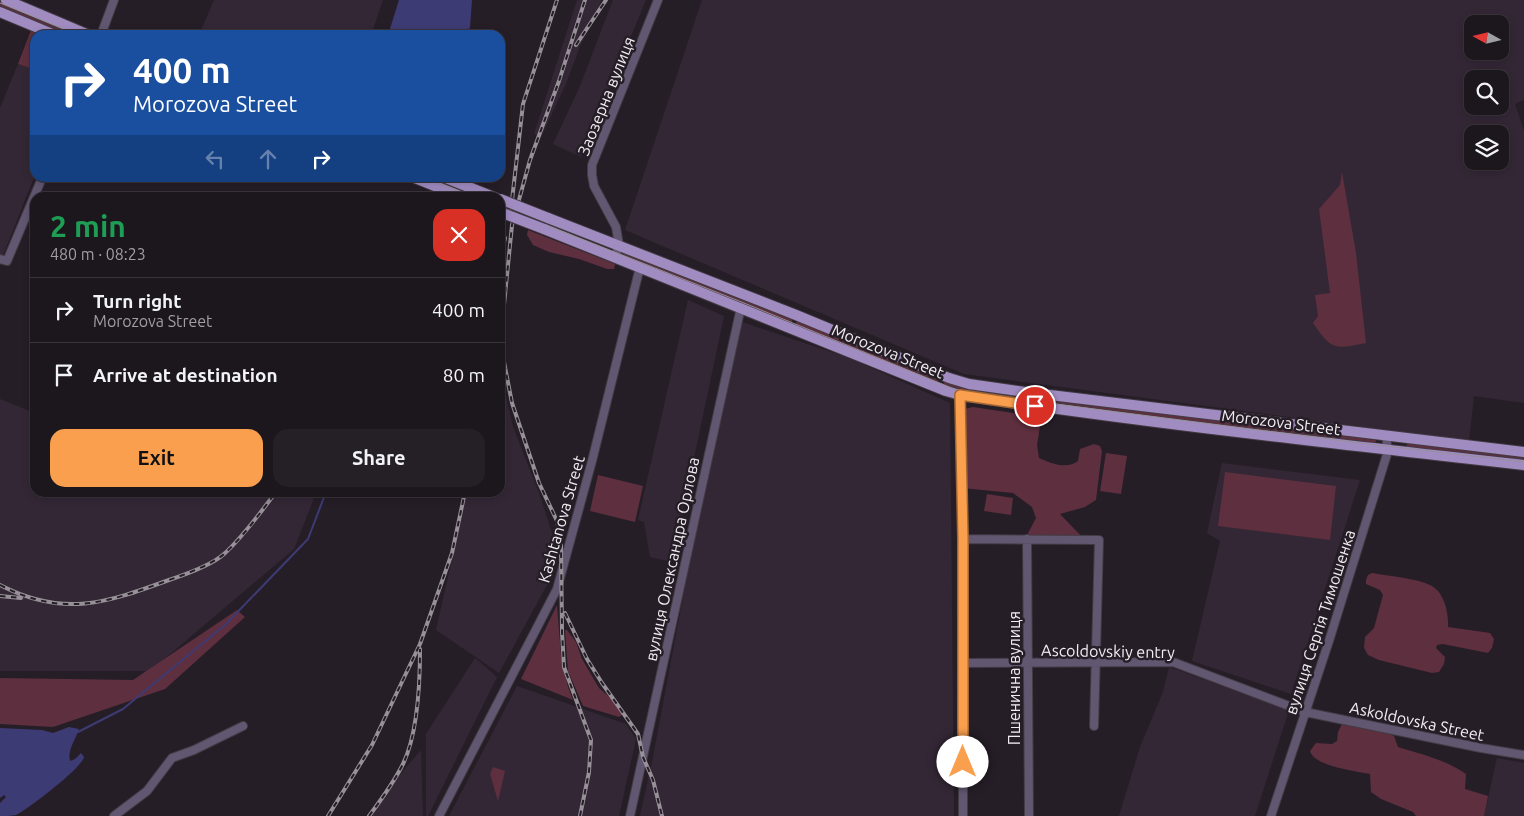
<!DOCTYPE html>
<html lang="en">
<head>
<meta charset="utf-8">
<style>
	:root { --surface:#1c161d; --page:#251f26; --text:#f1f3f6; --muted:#a09fa4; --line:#3a353b; --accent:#fa9f4e }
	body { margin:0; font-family:Ubuntu,sans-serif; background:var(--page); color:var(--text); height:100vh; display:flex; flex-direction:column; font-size:19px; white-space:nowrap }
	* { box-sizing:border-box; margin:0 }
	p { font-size:16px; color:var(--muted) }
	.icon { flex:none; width:28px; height:28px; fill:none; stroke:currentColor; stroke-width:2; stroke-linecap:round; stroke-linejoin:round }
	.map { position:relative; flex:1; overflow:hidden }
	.drawer { position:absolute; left:30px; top:192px; width:475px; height:305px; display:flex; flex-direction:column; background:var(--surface); border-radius:15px; box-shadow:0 2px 8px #0003,0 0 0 1px var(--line) }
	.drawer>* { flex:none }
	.guide { position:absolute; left:30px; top:30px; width:475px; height:152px; border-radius:15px; box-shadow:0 2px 8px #0003,0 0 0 1px var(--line); background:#1a4fa0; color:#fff; overflow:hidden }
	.needle { width:32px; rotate:278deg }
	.tools { position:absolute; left:1464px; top:15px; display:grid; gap:10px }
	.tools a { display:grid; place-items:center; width:45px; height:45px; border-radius:10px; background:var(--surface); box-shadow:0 2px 8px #0003,0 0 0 1px var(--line); font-size:25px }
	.pin { position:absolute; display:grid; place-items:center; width:42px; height:42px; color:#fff; margin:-21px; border:2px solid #fff; border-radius:50%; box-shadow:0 1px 5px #0007 }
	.me { position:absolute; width:55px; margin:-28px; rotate:0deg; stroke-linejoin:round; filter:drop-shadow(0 0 4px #0008) }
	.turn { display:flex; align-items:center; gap:18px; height:105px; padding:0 20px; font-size:22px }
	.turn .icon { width:65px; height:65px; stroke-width:2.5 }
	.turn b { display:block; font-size:35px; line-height:42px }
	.lanes { display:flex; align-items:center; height:48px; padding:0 20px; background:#0003; justify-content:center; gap:25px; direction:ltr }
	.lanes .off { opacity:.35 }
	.round { display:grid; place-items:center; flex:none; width:52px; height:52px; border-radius:15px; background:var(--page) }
	.headline { display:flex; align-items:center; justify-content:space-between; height:85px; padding:0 20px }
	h1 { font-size:30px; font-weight:600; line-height:38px; color:#1e9e55 }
	.primary-button { display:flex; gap:10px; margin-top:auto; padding:10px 20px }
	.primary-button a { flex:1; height:58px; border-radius:15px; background:var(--accent); color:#111; font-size:20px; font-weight:600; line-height:58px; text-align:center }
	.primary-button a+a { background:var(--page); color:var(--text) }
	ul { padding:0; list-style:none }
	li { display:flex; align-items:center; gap:15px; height:65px; padding:0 20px; border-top:1px solid var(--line) }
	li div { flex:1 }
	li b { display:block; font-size:19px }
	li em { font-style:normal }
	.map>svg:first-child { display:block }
</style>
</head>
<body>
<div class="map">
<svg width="1524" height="816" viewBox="0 0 1524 816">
	<rect width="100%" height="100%" fill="#261e27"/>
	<path fill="#332735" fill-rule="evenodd" d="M214 0H383L371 35H199Z
		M577 0H601L597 13 580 46 566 84 541 137 534 134Z
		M613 0H646L581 157 553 144 580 86Z
		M702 0H1524V100L1515 104 1524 131V403L1474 396 1469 441 964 374 625 230ZM1472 24H1500V51H1472ZM1472 79H1500V106H1472ZM1472 134H1500V161H1472Z
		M18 64 35 70V175L3 255 0 254V108Z
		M688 300 724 316 672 562 650 557 644 522 638 520Z
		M742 322 849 358 950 403 954 816H640L653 757 690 560Z
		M500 368 513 427 539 493 555 542 554 572 499 673 436 630 467 493 500 492Z
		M0 399 35 413V492L316 493 294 549 150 671H0Z
		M1222 463 1360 480 1291 694 1192 661 1220 541 1207 533Z
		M475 658 497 677 428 816H426V734Z
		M1169 667 1289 710 1255 816H1119L1140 747 1163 692Z
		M517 686 626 724 636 739 619 816H449Z
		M421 750 423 816H368L403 771Z
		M1497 758 1524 763V816H1484Z"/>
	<path fill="#5e2f3e" d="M0 0H1L85 35H60L0 10Z
		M31 30 42 35H35V70L18 64Z
		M1342 172 1356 253 1366 343C1335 349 1332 351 1313 323L1318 316 1315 295 1330 293 1319 209 1340 185Z
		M528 230 615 264 614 269H607L579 259 549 252 533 245 527 235Z
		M623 250 793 317 791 325 620 256Z
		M797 319 940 377 937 385 795 327Z
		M945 380 969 387 1376 440 1375 447 965 394 942 387Z
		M973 407 1033 416 1038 418 1040 426 1037 445 1039 458C1050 463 1067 470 1078 461L1080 449 1094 444 1100 446 1102 451 1096 500 1085 507 1060 514 1085 540 1026 537 1036 518 1032 507 1013 493 962 488 960 410Z
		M1407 443 1524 456V464L1406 451Z
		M1106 453 1127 456 1121 494 1100 491Z
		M1225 472 1336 486 1330 540 1218 526Z
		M598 475 643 486 635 522 590 511Z
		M987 494 1013 498 1011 515 984 511Z
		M1372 573C1388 576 1415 578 1430 585 1444 591 1449 613 1448 627L1490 633 1494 639 1492 648 1488 653 1443 644 1437 645 1436 648 1445 657 1444 664 1439 672 1432 673 1379 660 1368 655 1364 648 1365 637 1374 628 1383 595 1380 590 1366 584V580L1368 575Z
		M557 605 561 655 568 687 573 700 521 679Z
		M237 610 245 617 165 689 53 727 0 724V678L133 680Z
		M565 630H567L576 642 582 659 599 688 620 706 625 713 619 717 583 706 568 671Z
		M1347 723 1384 731 1394 736 1398 747C1421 754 1446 760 1466 774L1465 789 1488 796 1484 816H1416L1413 812 1381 799 1371 792 1370 774C1355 771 1314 766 1310 751L1316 743 1332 744 1337 741 1338 732 1342 724Z
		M493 767 505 771 498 801 490 774Z"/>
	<path fill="#3d3b74" d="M399 0H472L470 27 466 35H388Z
		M69 727 79 729C76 739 67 750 70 761L75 759 81 753 84 757C82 768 27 810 16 815 11 816 5 816 0 816V803L6 797 4 795 0 798V728L42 730 53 733Z"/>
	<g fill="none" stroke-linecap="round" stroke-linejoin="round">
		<path stroke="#3d3b74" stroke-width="2" d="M432 198 434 189
			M78 732 123 709 226 624 308 539 326 492"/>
		<g stroke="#433b44" stroke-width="10">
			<path id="minor" d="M101 35 114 0
				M615 257 619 245 616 227 594 186 592 175V165L658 0
				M0 259 7 261 42 178
				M960 395 963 539V816
				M963 539 1099 540 1094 726
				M1027 539 1029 816
				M962 663 1173 662 1305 712 1481 748 1524 755
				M114 816 147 791 172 758 194 750 243 726
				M439 816 557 589 592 461 640 267
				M630 816 741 307
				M1271 816 1329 641 1388 451 1386 436"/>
		</g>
		<g stroke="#433b44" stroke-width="12">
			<path id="major" d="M6 0 89 35
				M0 12 55 35
				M415 178 465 198
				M446 178 496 198
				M548 218 796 315 949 378 969 384 1025 392 1524 452
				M544 229 946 391 960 395C1147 423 1336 444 1524 465"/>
		</g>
		<use href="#minor" stroke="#615771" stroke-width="8"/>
		<use href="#major" stroke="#a18cc2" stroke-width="10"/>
		<path stroke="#979098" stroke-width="1" d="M0 3 79 35
			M425 178 475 198
			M500 207 739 301 959 391 1024 400 1376 445 1524 462"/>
		<g stroke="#979098" stroke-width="4">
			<path id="rail" d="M576 45 606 0
				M511 209 523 104 557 0
				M500 261 505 238
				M0 585C64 618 106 603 169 580 184 575 213 564 224 554 242 538 261 512 276 492
				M0 596 21 598
				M565 613 587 659 602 683 638 734 643 757 653 780 662 816
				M328 816 372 745 420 644 452 553 465 492
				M369 816C381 800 394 782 403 764 418 733 420 682 420 649
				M580 816 589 772 591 740 564 667 562 632 561 546 557 521 539 483 512 403 504 362 502 325 512 225 530 160 559 81 585 0"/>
		</g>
		<use href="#rail" stroke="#261e27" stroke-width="2" stroke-dasharray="5.5" stroke-linecap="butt"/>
		<g stroke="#433b44" stroke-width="12" stroke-linecap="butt">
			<path id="major-bridge" d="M500 199 548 218
				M500 212 544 229"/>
		</g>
		<use href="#major-bridge" stroke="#a18cc2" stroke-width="10"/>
	</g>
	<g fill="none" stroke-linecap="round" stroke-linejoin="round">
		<g stroke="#a26733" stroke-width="12">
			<path id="route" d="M963 762V539L960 395 1035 406"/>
		</g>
		<use href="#route" stroke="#fa9f4e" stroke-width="9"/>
	</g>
	<g text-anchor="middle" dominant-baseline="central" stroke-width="5" stroke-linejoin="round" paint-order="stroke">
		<g font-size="16" fill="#f2edf3" stroke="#261e27">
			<text transform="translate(606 96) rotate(-68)">Заозерна вулиця</text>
			<text transform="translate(888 351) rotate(22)">Morozova Street</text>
			<text transform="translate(1281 422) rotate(7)">Morozova Street</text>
			<text transform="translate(561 519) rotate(-74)">Kashtanova Street</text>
			<text transform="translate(672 559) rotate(-78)">вулиця Олександра Орлова</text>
			<text transform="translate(1320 622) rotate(-72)">вулиця Сергія Тимошенка</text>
			<text transform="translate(1108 651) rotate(1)">Ascoldovskiy entry</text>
			<text transform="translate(1014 678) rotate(-90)">Пшенична вулиця</text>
			<text transform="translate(1417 721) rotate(12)">Askoldovska Street</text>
		</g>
	</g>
</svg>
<div class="tools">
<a><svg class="needle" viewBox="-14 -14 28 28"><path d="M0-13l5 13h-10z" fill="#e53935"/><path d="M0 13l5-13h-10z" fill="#a09fa4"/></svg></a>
<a><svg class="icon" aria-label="search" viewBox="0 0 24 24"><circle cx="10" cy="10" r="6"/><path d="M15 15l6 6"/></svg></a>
<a><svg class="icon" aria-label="layers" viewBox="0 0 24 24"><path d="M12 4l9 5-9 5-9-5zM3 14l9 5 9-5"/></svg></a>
</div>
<div class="pin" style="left:1035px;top:406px;background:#d93025"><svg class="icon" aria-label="arrive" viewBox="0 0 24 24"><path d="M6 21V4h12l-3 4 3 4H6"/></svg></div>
<svg class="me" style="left:963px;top:762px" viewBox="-20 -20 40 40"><circle r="19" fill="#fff"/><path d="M0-13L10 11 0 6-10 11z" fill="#fa9f4e"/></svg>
<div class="guide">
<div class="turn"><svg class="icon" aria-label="right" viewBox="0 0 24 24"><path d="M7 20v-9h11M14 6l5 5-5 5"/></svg><div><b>400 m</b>Morozova Street</div></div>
<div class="lanes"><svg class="icon off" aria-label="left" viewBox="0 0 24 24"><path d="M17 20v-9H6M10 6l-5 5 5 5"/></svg><svg class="icon off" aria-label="ahead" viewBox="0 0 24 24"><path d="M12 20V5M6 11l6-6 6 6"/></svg><svg class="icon" aria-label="right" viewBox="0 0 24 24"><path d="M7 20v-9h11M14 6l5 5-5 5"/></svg></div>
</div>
<section class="drawer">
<div class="headline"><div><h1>2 min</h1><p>480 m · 08:23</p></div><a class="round" style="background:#d93025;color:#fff"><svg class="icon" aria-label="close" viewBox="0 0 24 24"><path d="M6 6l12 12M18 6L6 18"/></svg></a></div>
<ul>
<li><svg class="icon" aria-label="right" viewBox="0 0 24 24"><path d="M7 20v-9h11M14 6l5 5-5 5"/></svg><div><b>Turn right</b><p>Morozova Street</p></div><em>400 m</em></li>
<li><svg class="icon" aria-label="arrive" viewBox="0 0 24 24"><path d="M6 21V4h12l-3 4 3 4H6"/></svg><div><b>Arrive at destination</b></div><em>80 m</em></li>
</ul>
<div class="primary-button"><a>Exit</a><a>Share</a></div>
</section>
</div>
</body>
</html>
